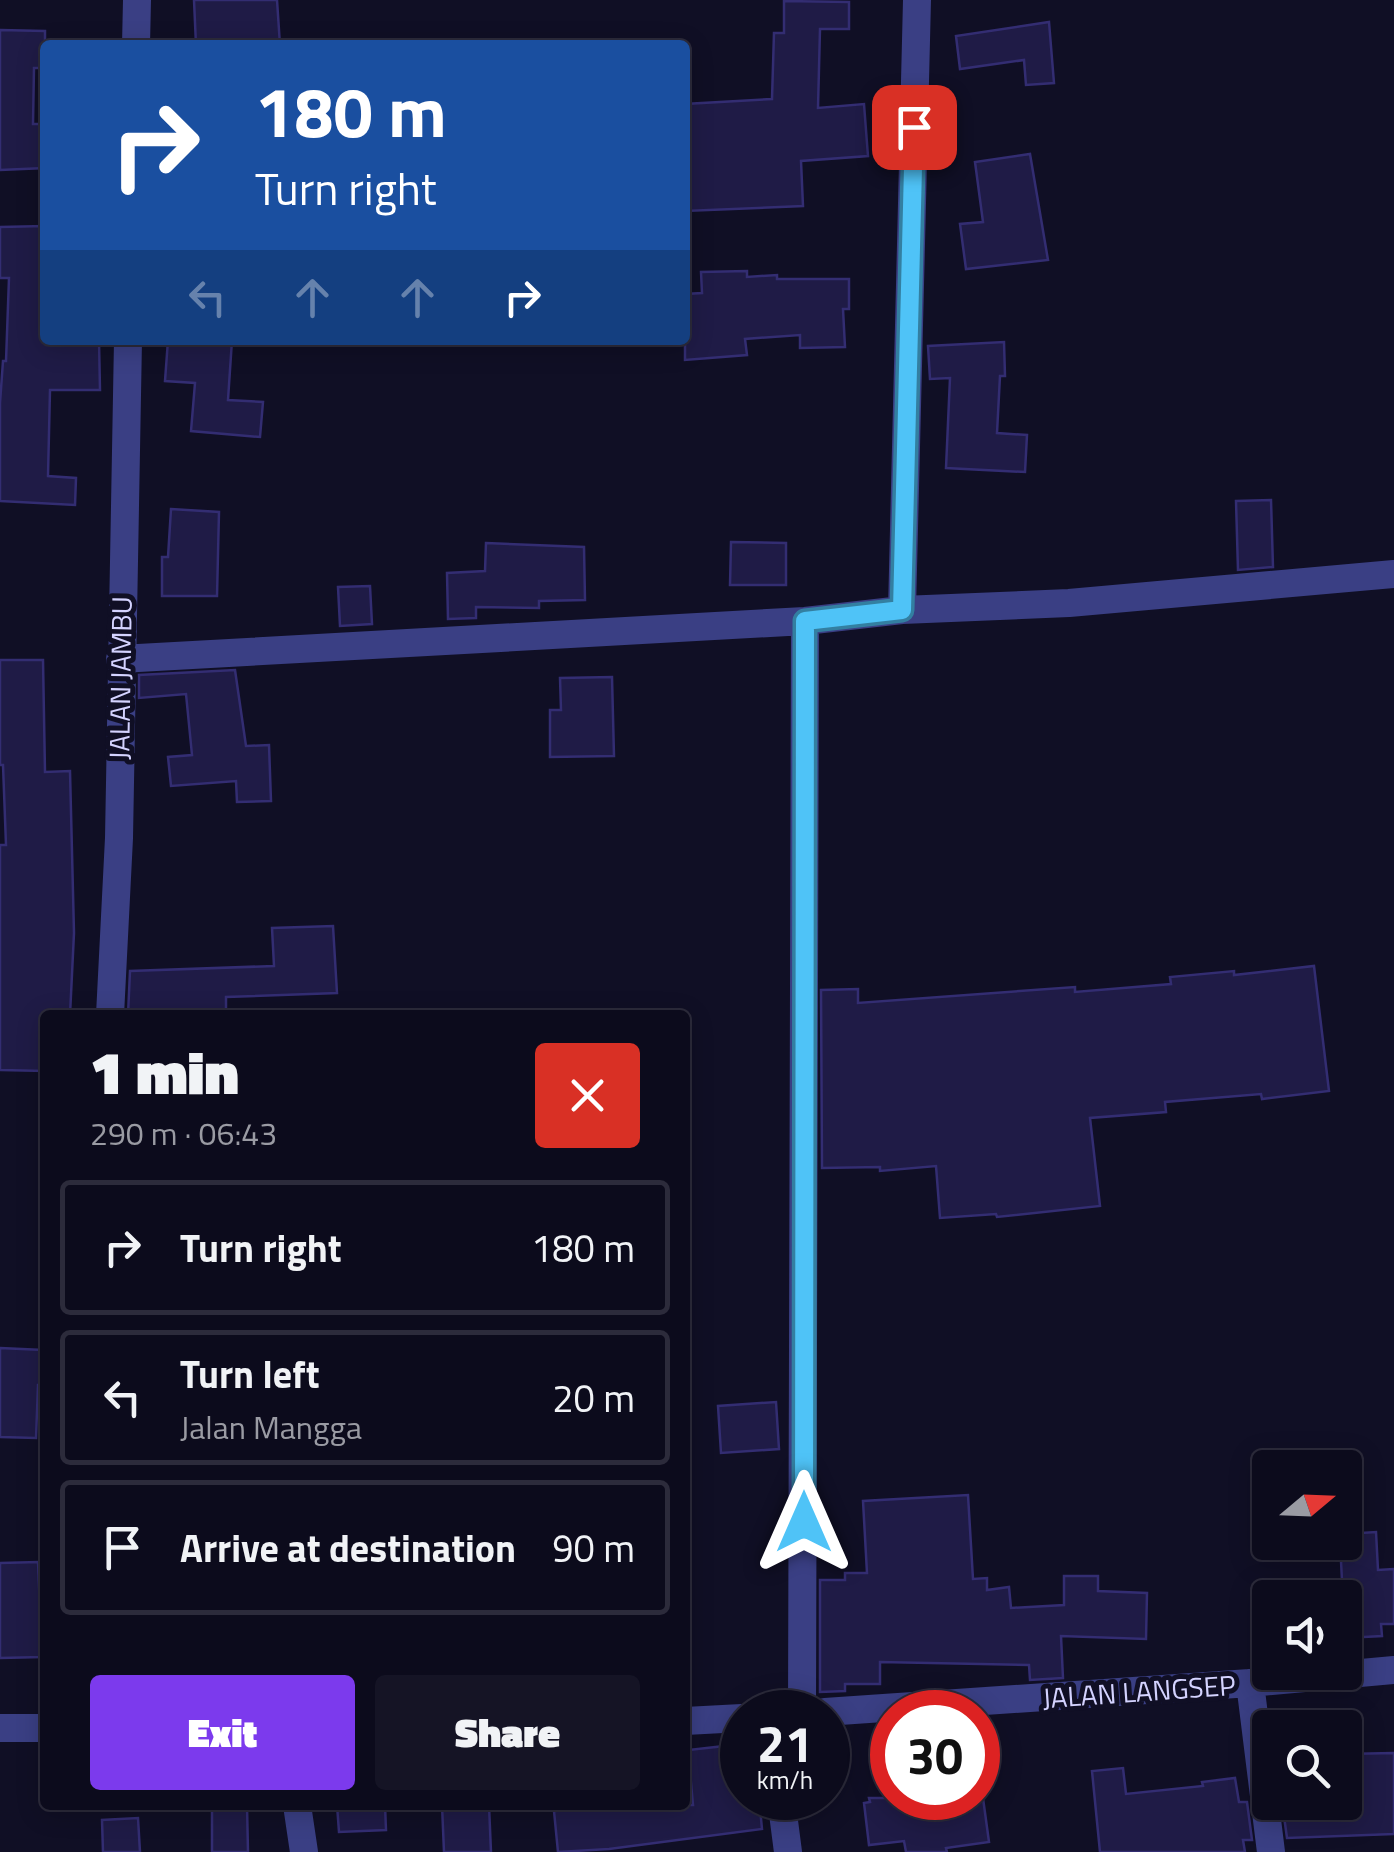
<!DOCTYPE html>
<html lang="en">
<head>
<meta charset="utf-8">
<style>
	:root { --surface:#0c0b1c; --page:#151425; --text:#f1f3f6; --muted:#9a9ba3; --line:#2c2b3b; --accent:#7c3aed }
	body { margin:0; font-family:"Titillium Web",sans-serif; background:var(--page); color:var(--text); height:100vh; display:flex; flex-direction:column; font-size:38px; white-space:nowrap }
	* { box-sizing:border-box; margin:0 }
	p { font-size:32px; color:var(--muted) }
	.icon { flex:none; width:55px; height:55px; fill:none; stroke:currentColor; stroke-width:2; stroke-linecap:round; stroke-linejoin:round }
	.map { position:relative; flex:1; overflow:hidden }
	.sheet { position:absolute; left:40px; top:1010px; width:650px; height:800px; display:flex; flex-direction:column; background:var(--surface); border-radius:10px; box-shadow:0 5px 25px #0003,0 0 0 2px var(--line) }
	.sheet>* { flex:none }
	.hud { position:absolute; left:40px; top:40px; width:650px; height:305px; border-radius:10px; box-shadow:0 5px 25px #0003,0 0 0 2px var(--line); background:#1a4fa0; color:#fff; overflow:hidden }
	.needle { width:65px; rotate:71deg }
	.buttons { position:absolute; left:1252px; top:1450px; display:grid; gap:20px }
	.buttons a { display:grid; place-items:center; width:110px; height:110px; border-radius:10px; background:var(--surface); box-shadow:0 5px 25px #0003,0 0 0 2px var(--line); font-size:50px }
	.speed { position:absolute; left:720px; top:1690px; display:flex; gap:20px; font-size:50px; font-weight:700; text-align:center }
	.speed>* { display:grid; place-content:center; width:130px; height:130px; border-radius:50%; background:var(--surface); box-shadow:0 5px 25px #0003,0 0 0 2px var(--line); line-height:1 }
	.speed small { font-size:25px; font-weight:400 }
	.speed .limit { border:15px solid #d22; background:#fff; color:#111 }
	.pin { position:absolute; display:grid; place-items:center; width:85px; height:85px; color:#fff; margin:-42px; border-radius:20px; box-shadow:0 5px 15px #0006 }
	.me { position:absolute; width:110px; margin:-55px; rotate:0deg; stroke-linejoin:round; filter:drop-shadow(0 0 8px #0008) }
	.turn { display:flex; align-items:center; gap:35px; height:210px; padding:0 50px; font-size:45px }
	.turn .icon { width:130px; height:130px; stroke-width:2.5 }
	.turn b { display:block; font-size:70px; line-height:85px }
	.lanes { display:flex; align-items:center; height:95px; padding:0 50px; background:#0003; justify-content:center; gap:50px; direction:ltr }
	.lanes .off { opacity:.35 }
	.round { display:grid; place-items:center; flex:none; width:105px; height:105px; border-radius:10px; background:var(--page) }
	.overview { display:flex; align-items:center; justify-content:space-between; height:170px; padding:0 50px }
	h1 { font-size:60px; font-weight:800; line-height:75px }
	.button { display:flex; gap:20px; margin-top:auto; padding:20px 50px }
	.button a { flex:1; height:115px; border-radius:10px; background:var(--accent); color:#fff; font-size:40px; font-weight:800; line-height:115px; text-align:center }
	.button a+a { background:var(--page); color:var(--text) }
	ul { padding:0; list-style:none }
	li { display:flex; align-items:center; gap:30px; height:135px; margin:0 20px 15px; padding:0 30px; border:5px solid var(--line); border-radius:10px }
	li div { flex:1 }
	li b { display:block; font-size:38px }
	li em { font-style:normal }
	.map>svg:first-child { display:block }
</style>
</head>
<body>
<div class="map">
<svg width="1394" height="1852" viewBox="0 0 1394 1852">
	<rect width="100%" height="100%" fill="#100f25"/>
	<path fill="#1f1b46" stroke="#332d72" stroke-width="2.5" d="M194 0H277L280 45H196Z
		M784 1 849 2V29H820L818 108 864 104 868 156 801 161 803 206 685 211V104L772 99 774 33H784Z
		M1049 22 1054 83 1026 85 1024 60 960 69 956 36Z
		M0 30 45 31V68H34L33 124H45V168L0 170Z
		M1030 154 1048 260 966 269 960 224 983 222 975 162Z
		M44 226 45 340H99L100 390H50L48 476 76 478 75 505 0 501V403L3 361H6L9 278H0V227Z
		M747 271V277L777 275V279H849V309H843L845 347 800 348V335L745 339 747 355 685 360V294L702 293 701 272Z
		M168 340H232L228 400 263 402 260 437 191 431 195 383 165 381Z
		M1004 342 1005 376H1000L997 433 1027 435 1025 472 946 468 950 378 930 379 928 346Z
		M1271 500 1273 567 1238 570 1236 501Z
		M171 509 219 512 217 596H162V557H168Z
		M731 542 786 543V585H730Z
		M486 543 584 547 585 600 539 601V608L476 607V618L448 619 447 573 485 571Z
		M370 586 372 624 340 626 338 587Z
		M0 660H43L45 772 70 771 74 933 70 1015H45V1071L0 1070V845H6L3 765H0Z
		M235 670 246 746 269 745 271 801 237 802 236 781 171 786 168 757 192 755 186 694 139 698V675Z
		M612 677 614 756 550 757V710H561L560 678Z
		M333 926 337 993 226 997V1015H128L130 971 274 966 272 928Z
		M1314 966 1329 1091 1262 1099 1261 1094 1165 1102 1166 1112 1090 1118 1100 1206 997 1217 996 1214 940 1218 936 1166 880 1171V1167L822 1168 821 990 858 989V1003L1075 987V992L1171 984 1170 977 1234 971V975Z
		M0 1348 43 1350 42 1385H38L36 1438 0 1437Z
		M776 1402 779 1449 721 1453 718 1406Z
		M968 1495 973 1579 987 1578V1590L1009 1587 1011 1608 1064 1605V1576H1098V1591L1147 1593 1146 1639 1061 1636 1063 1678 1030 1680 1029 1665 880 1662V1684H845V1691L820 1692V1580H845V1573H867L863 1501Z
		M1376 1532 1378 1570 1394 1569V1624H1381L1382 1636 1345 1638 1340 1542H1345V1534Z
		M38 1562 42 1657 0 1658V1563Z
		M725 1746 728 1774 742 1773V1798H759L762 1829 609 1849 558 1852 554 1811 569 1810V1805H693L688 1750Z
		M1394 1753V1834L1287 1838 1282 1802H1345V1754Z
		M1123 1768 1126 1794 1203 1786 1202 1782 1235 1778 1239 1802H1247L1252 1840H1243L1245 1852H1100L1092 1771Z
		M869 1798H983L989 1842 946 1848 947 1852H906L904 1841 869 1845 864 1803 870 1802Z
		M212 1805H247L248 1852H212Z
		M337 1805H385L386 1830 339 1832Z
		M442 1805H489L491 1852H444Z
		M138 1818 140 1852H103L102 1820Z"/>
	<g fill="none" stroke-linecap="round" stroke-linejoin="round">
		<path stroke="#3a3f84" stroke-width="28" d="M136 45 137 0
			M902 610 917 0
			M120 659 805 621 902 610 1069 603 1394 574
			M110 1015 119 838 128 340
			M1250 1683 1271 1852
			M802 1712 805 621
			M825 1712 1250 1683 1394 1670
			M685 1721 742 1718
			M0 1728H45
			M781 1798 788 1852
			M297 1805 304 1852"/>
	</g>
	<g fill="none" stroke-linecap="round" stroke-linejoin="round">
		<g stroke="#337fa1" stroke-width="25">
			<path id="route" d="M804 1522 805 621 902 610 914 127"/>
		</g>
		<use href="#route" stroke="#4fc3f7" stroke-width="18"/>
	</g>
	<g text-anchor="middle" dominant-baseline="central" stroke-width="10" stroke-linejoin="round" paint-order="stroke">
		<g font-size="28" fill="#d4d3ff" stroke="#100f25">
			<text transform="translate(120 678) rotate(-89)">JALAN JAMBU</text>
			<text transform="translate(1139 1691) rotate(-4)">JALAN LANGSEP</text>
		</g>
	</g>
</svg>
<div class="buttons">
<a><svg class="needle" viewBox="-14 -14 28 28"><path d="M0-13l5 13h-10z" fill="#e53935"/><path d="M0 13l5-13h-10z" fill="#9a9ba3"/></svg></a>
<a><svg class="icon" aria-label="sound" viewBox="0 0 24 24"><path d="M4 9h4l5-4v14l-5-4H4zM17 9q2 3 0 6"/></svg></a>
<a><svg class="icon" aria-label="search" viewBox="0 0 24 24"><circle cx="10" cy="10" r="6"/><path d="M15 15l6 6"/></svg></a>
</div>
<div class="speed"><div>21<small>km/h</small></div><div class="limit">30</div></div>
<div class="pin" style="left:914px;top:127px;background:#d93025"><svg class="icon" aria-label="arrive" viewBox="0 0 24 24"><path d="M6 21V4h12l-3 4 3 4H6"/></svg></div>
<svg class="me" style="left:804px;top:1522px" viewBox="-20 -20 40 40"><path d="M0-17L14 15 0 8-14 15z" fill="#4fc3f7" stroke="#fff" stroke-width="4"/></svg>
<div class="hud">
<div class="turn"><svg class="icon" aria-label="right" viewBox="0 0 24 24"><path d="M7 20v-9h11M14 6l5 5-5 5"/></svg><div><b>180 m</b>Turn right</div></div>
<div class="lanes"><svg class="icon off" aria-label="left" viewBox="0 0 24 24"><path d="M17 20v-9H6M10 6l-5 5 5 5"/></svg><svg class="icon off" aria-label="ahead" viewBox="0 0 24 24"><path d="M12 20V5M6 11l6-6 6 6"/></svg><svg class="icon off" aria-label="ahead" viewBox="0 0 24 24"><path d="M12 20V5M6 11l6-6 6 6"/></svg><svg class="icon" aria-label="right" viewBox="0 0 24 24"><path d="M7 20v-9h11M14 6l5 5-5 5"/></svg></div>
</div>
<section class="sheet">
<div class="overview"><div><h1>1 min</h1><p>290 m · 06:43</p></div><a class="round" style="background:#d93025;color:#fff"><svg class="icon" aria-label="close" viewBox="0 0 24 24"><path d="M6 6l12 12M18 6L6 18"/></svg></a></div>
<ul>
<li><svg class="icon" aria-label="right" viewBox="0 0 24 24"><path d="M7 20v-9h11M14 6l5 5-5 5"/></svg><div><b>Turn right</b></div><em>180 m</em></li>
<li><svg class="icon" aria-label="left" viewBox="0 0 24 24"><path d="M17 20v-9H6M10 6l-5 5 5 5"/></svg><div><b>Turn left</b><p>Jalan Mangga</p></div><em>20 m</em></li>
<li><svg class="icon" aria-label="arrive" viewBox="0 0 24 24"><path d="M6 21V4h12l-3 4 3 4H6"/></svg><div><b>Arrive at destination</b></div><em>90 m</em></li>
</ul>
<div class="button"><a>Exit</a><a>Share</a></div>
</section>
</div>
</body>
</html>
